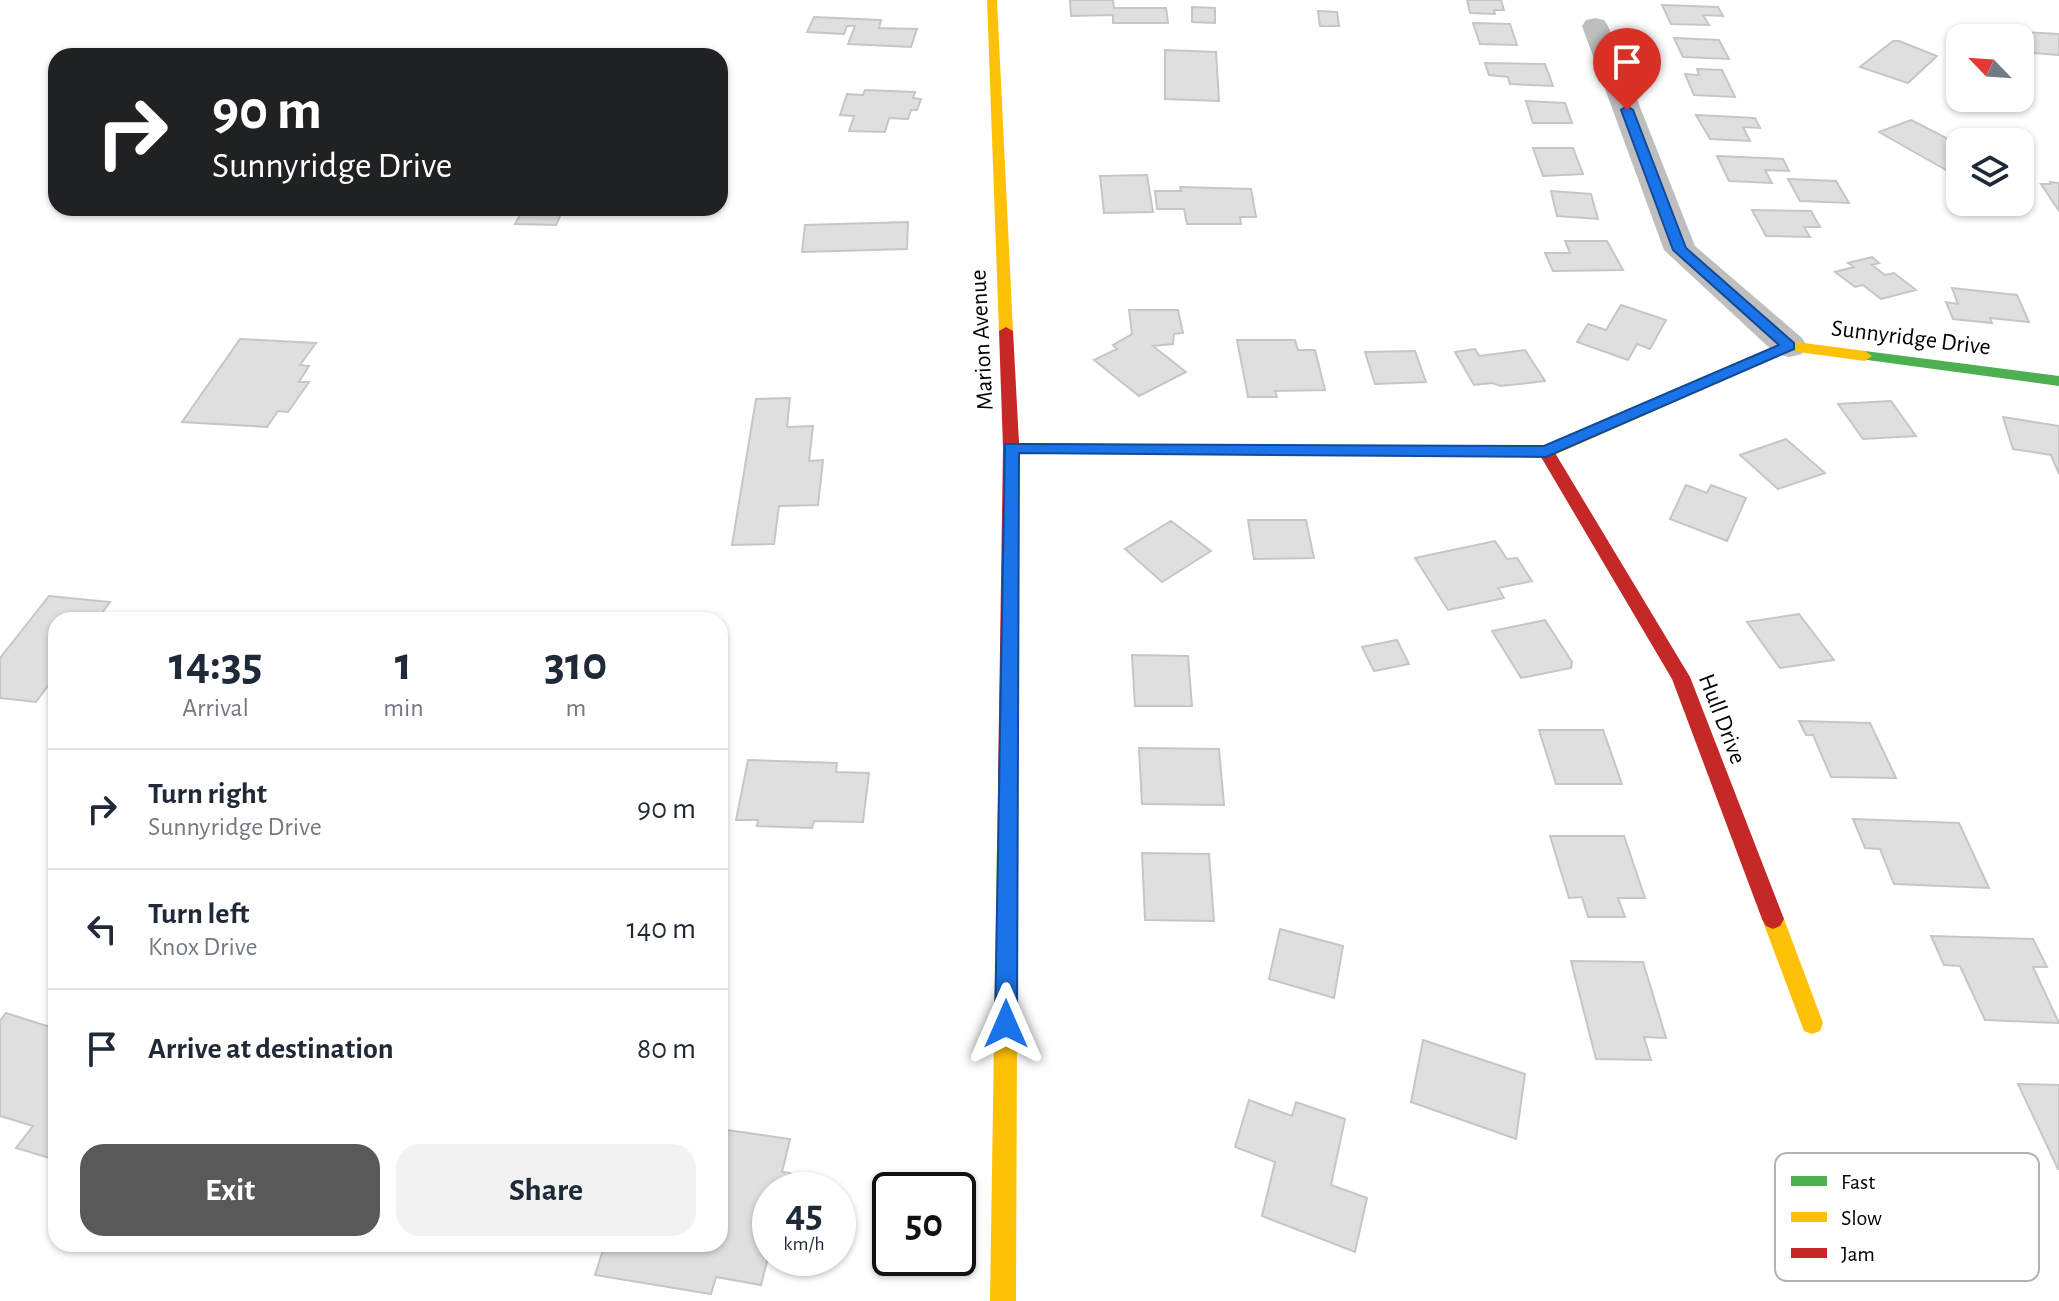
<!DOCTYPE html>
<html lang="en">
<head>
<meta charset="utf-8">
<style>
	:root { --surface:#fff; --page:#f2f2f3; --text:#1f2937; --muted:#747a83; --line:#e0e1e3; --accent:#595959 }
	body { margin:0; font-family:"Alegreya Sans",sans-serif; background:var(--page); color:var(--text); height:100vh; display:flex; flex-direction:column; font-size:30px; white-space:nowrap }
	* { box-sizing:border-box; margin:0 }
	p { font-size:26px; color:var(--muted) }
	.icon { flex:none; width:44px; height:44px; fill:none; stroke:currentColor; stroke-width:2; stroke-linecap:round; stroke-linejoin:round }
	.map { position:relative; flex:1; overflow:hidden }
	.sheet { position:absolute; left:48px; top:612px; width:680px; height:640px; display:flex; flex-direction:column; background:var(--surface); border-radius:24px; box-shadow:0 2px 6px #0004 }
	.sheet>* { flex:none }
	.top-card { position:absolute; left:48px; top:48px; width:680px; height:168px; border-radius:24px; box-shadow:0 2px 6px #0004; background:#202124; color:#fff; overflow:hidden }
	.needle { width:52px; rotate:295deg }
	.controls { position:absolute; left:1946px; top:24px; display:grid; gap:16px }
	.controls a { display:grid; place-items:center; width:88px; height:88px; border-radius:16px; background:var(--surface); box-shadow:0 2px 6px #0004; font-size:40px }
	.speed { position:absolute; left:752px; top:1172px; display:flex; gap:16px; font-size:40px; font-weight:700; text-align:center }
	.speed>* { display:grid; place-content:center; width:104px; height:104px; border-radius:50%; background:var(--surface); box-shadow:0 2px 6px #0004; line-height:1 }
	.speed small { font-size:20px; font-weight:400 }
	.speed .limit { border:4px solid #111; border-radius:12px; background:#fff; color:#111 }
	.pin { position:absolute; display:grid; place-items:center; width:68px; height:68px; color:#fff; margin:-82px -34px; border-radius:50% 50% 50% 0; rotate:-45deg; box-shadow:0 0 8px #0007 }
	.pin .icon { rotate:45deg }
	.me { position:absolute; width:88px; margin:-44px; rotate:0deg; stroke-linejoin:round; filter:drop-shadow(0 0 6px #0008) }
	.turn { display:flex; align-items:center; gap:28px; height:168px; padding:0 32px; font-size:36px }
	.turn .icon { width:104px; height:104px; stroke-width:2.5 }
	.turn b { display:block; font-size:56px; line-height:68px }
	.eta { display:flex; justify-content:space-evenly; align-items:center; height:136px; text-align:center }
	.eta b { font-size:48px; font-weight:700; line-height:56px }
	.cta { display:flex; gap:16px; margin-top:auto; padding:16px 32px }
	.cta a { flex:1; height:92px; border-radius:24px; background:var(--accent); color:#fff; font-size:32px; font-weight:700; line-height:92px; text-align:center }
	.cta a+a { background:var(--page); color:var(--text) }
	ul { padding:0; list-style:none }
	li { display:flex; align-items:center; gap:24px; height:120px; padding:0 32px; border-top:2px solid var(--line) }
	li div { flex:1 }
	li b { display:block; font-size:30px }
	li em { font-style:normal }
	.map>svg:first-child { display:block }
</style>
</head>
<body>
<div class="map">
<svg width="2059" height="1301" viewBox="0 0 2059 1301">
	<rect width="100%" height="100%" fill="#fff"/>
	<path fill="#dfdfdf" stroke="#c6c6c6" stroke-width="2" d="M1070 0H1113L1114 8H1166L1168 23H1113V15L1071 16Z
		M1467 0H1501L1504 10H1494L1495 14 1470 13Z
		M1662 5 1718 7 1723 16 1703 15 1709 25 1671 24Z
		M1192 7 1215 8V23L1192 22Z
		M1318 11 1337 12 1339 26H1320Z
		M814 17 881 20 879 28 917 29 911 47 848 44 855 26H847L844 34 807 32Z
		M1473 23 1510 24 1517 45 1480 44Z
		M1986 30 2059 34V55L2020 52V38H1991Z
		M1674 38 1719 40 1729 59 1683 57Z
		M1893 41H1899L1937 56 1908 83 1860 67Z
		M1165 50 1216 52 1219 101 1165 99Z
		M1485 63 1545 64 1553 86 1510 84 1508 77 1489 75Z
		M1697 69 1722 70 1735 97 1694 95 1685 74 1699 75Z
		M865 90 915 92 913 98 921 99 917 110H911L908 119 889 118 885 132 849 131 854 116 840 115 847 94 863 95Z
		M1526 101 1565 103 1572 123H1533Z
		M1696 115 1755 118 1760 128 1743 127 1750 141 1710 139Z
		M1911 120 1960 145V164L1946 170 1879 132Z
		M1533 148H1573L1583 174 1543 176Z
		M1717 156 1783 159 1789 171 1765 170 1772 183 1729 181Z
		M1147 175 1153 212 1104 213 1100 176Z
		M1788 179 1836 181 1849 203 1800 201Z
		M2050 182 2059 183V211L2041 184H2051Z
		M1180 187 1251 189 1256 217H1240L1241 224H1187L1184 209H1157L1155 191H1181Z
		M1551 191 1591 194 1598 219 1557 216Z
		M524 208H564L556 225 515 224Z
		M1752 210 1811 211 1820 227H1804L1810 237 1766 236Z
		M908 222 907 249 802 252 805 225Z
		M1565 241H1607L1623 270 1553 271 1545 253H1570Z
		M1872 257 1879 263 1872 265 1885 275 1894 273 1916 290 1881 299 1863 285 1855 287 1835 272 1854 267 1848 263Z
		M1952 288 2017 295 2029 322 1990 318 1992 323 1953 319 1946 302 1958 304Z
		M1621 305 1666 320 1650 349 1637 344 1628 360 1577 342 1588 324 1606 330Z
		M1129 310H1178L1183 333 1174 334 1173 344 1153 346 1186 372 1139 396 1094 360 1117 349 1113 345 1132 334Z
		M240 339 316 343 300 365 309 366 299 382H309L288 412 278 411 267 427 182 422Z
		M1237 340H1295L1298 350H1315L1325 390 1275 391 1277 397H1248Z
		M1475 349 1479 356 1525 350 1545 381 1501 386 1492 383 1474 385 1455 352Z
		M1415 351 1426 382 1375 384 1365 352Z
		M790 398 787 427 813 426 809 461 823 460 818 505 779 506 774 544 732 545 756 399Z
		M1891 401 1916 436 1863 439 1838 404Z
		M2003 417 2059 426V474L2051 455 2013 449Z
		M1786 439 1825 473 1778 489 1740 455Z
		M1686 485 1707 493 1711 485 1746 498 1727 541 1670 519Z
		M1248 520H1306L1314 558 1254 559Z
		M1171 521 1211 551 1162 582 1125 549Z
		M1495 541 1507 559 1517 558 1532 581 1498 588 1504 598 1448 610 1415 558Z
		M49 596 110 602 97 620H56V675L36 702 0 698V658Z
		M1799 614 1834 660 1780 668 1747 622Z
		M1545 620 1572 662 1571 668 1521 678 1492 631Z
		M1397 640 1409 664 1374 671 1362 647Z
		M1132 655 1188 656 1192 706H1135Z
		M1799 721 1870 723 1896 778 1831 777 1813 735H1806Z
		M1539 730H1603L1622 784H1556Z
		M1139 748 1219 749 1224 805 1142 804Z
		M748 760 837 763 836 772 869 773 863 822 814 821 812 828 757 826 758 820H736Z
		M1853 819 1959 823 1989 888 1894 884 1880 849 1865 848Z
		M1550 836H1624L1645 898H1618L1625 917H1588L1582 897 1569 898Z
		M1142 853 1209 854 1214 921 1145 920Z
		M1280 929 1343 946 1334 998 1269 979Z
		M1931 936 2033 939 2047 967H2033L2059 1023 1985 1020 1960 966 1944 965Z
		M1571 961 1643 962 1666 1038 1644 1037 1651 1060 1596 1059Z
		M6 1013 47 1026 56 1022V1160L16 1148 33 1126 0 1116V1021Z
		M1423 1040 1525 1074 1516 1139 1411 1102Z
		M2018 1084 2059 1085V1169H2058Z
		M1249 1100 1292 1116 1296 1102 1345 1119 1331 1185 1367 1198 1355 1252 1262 1216 1275 1162 1235 1147Z
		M720 1129 790 1139 782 1172 790 1173 785 1190H770V1250L761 1285 716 1277 711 1294 595 1275 605 1244H720Z"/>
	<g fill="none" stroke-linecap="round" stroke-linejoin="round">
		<path fill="#bebebe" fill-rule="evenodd" d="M1595 18 1604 20 1608 26 1695 246 1802 338 1807 346 1802 354 1789 357 1776 354 1664 250 1582 26 1586 20Z"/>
		<path fill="#4caf50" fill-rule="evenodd" d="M1865 351 2059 376V386L1860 359V353Z"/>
		<path fill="#ffc107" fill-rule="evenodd" d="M987 0H997L1013 331 1006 335 999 331Z
			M1789 341 1865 351 1872 356 1865 361 1791 351 1552 456 1538 457 1530 452 1532 448 1544 447Z
			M1008 774 1015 776 1018 782 1016 1301H990L998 782 1001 776Z
			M1773 909 1780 912 1784 919 1823 1023 1820 1031 1812 1034 1804 1031 1762 919 1766 912Z"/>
		<path fill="#c62828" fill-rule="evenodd" d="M1006 327 1013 331 1019 443 1552 448 1690 677 1784 919 1780 926 1773 929 1766 926 1762 919 1672 679 1541 457 1019 453 1018 782 1015 788 1008 790 1001 788 998 782 1003 448 999 331Z"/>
	</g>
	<path fill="#1a73e8" stroke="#114b97" stroke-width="2" d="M1627 106 1633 110 1686 248 1794 343V349L1546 457 1019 453 1017 1024 1014 1032 1006 1035 998 1032 995 1024 1005 444 1544 446 1779 345 1673 250 1621 110Z"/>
	<g text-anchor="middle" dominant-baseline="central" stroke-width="6" stroke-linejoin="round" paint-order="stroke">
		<g font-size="24" fill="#000" stroke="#fff">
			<text transform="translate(1911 338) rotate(7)">Sunnyridge Drive</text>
			<text transform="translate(982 340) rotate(-93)">Marion Avenue</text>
			<text transform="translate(1722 719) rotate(69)">Hull Drive</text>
		</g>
	</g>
	<rect x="1775" y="1153" width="264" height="128" rx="12" fill="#fff" stroke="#b2b2b2" stroke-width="2"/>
	<rect x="1791" y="1176" width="36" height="10" fill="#4caf50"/>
	<rect x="1791" y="1212" width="36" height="10" fill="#ffc107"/>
	<rect x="1791" y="1248" width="36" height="10" fill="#c62828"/>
	<g font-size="22" fill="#000">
		<text x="1841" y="1189">Fast</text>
		<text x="1841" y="1225">Slow</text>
		<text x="1841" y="1261">Jam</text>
	</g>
</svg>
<div class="controls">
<a><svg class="needle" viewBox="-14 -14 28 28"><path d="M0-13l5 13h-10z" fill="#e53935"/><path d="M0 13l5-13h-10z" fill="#747a83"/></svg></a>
<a><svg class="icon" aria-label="layers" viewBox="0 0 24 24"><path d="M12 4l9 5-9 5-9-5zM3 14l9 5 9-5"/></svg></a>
</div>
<div class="speed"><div>45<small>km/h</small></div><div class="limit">50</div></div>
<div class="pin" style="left:1627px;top:110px;background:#d93025"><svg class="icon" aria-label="arrive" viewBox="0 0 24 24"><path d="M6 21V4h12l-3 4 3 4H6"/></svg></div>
<svg class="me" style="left:1006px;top:1024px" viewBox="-20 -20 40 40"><path d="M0-17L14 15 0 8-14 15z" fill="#1a73e8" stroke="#fff" stroke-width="4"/></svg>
<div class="top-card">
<div class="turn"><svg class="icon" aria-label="right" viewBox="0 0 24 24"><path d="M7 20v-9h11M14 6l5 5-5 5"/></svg><div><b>90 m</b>Sunnyridge Drive</div></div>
</div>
<section class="sheet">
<div class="eta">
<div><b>14:35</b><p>Arrival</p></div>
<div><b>1</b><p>min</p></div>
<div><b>310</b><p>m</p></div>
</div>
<ul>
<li><svg class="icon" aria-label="right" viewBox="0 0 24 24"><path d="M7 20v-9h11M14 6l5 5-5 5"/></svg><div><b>Turn right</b><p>Sunnyridge Drive</p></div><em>90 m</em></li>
<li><svg class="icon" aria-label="left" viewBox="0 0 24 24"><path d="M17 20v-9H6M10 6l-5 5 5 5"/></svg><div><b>Turn left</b><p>Knox Drive</p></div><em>140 m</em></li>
<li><svg class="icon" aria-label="arrive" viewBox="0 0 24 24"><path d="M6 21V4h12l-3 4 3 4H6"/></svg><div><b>Arrive at destination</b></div><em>80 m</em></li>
</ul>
<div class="cta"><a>Exit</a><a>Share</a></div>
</section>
</div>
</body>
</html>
